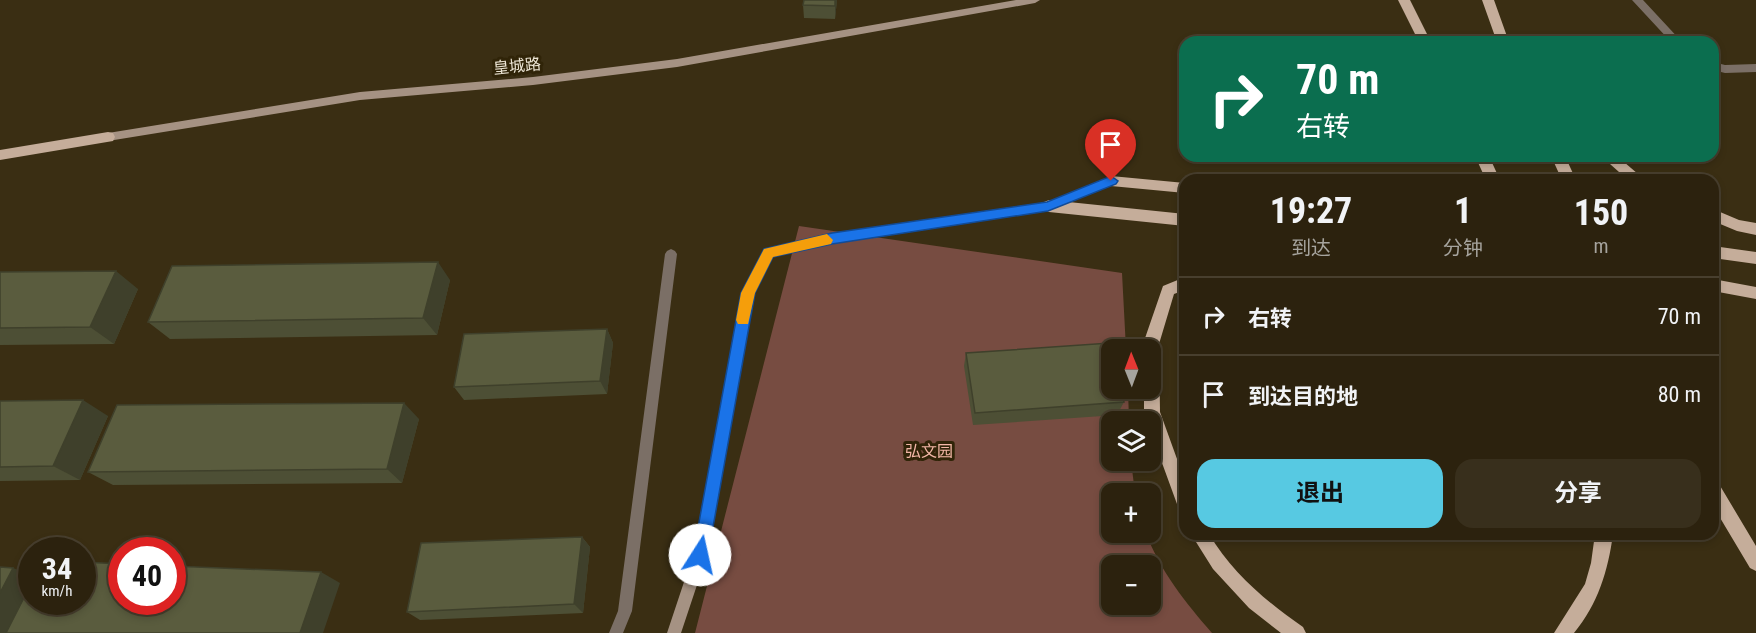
<!DOCTYPE html>
<html lang="zh">
<head>
<meta charset="utf-8">
<style>
	:root { --surface:#2c220e; --page:#382f1c; --text:#f1f3f6; --muted:#a6a49e; --line:#483f2e; --accent:#57c9e2 }
	body { margin:0; font-family:"Roboto Condensed","Noto Sans SC",sans-serif; background:var(--page); color:var(--text); height:100vh; display:flex; flex-direction:column; font-size:22px; white-space:nowrap }
	* { box-sizing:border-box; margin:0 }
	p { font-size:20px; color:var(--muted) }
	.icon { flex:none; width:33px; height:33px; fill:none; stroke:currentColor; stroke-width:2; stroke-linecap:round; stroke-linejoin:round }
	.map { position:relative; flex:1; overflow:hidden }
	.panel { position:absolute; left:1179px; top:174px; width:540px; height:366px; display:flex; flex-direction:column; background:var(--surface); border-radius:18px; box-shadow:0 3px 9px #0003,0 0 0 2px var(--line) }
	.panel>* { flex:none }
	.guide { position:absolute; left:1179px; top:36px; width:540px; height:126px; border-radius:18px; box-shadow:0 3px 9px #0003,0 0 0 2px var(--line); background:#0b6e4f; color:#fff; overflow:hidden }
	.needle { width:39px; rotate:359deg }
	.tools { position:absolute; left:1101px; top:339px; display:grid; gap:12px }
	.tools a { display:grid; place-items:center; width:60px; height:60px; border-radius:12px; background:var(--surface); box-shadow:0 3px 9px #0003,0 0 0 2px var(--line); font-size:30px }
	.speed { position:absolute; left:18px; top:537px; display:flex; gap:12px; font-size:30px; font-weight:700; text-align:center }
	.speed>* { display:grid; place-content:center; width:78px; height:78px; border-radius:50%; background:var(--surface); box-shadow:0 3px 9px #0003,0 0 0 2px var(--line); line-height:1 }
	.speed small { font-size:15px; font-weight:400 }
	.speed .limit { border:9px solid #d22; background:#fff; color:#111 }
	.pin { position:absolute; display:grid; place-items:center; width:51px; height:51px; color:#fff; margin:-62px -26px; border-radius:50% 50% 50% 0; rotate:-45deg; box-shadow:0 0 6px #0007 }
	.pin .icon { rotate:45deg }
	.me { position:absolute; width:66px; margin:-33px; rotate:10deg; stroke-linejoin:round; filter:drop-shadow(0 0 4px #0008) }
	.turn { display:flex; align-items:center; gap:21px; height:126px; padding:0 18px; font-size:27px }
	.turn .icon { width:78px; height:78px; stroke-width:2.5 }
	.turn b { display:block; font-size:42px; line-height:51px }
	.eta { display:flex; justify-content:space-evenly; align-items:center; height:102px; text-align:center }
	.eta b { font-size:36px; font-weight:700; line-height:42px }
	.action { display:flex; gap:12px; margin-top:auto; padding:12px 18px }
	.action a { flex:1; height:69px; border-radius:18px; background:var(--accent); color:#111; font-size:24px; font-weight:700; line-height:69px; text-align:center }
	.action a+a { background:var(--page); color:var(--text) }
	ul { padding:0; list-style:none }
	li { display:flex; align-items:center; gap:18px; height:78px; padding:0 18px; border-top:2px solid var(--line) }
	li div { flex:1 }
	li b { display:block; font-size:22px }
	li em { font-style:normal }
	.map>svg:first-child { display:block }
</style>
</head>
<body>
<div class="map">
<svg width="1756" height="633" viewBox="0 0 1756 633">
	<rect width="100%" height="100%" fill="#3a2e13"/>
	<path fill="#774c41" fill-rule="evenodd" d="M799 226 1122 273 1126 349 1112 350V388L1128 389 1129 421 1112 422V460L1131 461 1135 493 1112 494V532L1146 533C1160 571 1186 603 1212 633H695ZM1112 566H1150V604H1112Z"/>
	<g fill="none" stroke-linecap="round" stroke-linejoin="round">
		<path fill="#7b6f66" fill-rule="evenodd" d="M1632 0H1643L1682 42H1671Z
			M1713 62 1725 65 1756 64V72L1725 73 1713 70Z
			M671 249 675 251 677 254 632 611 623 633H609L618 611 665 254 667 251Z"/>
		<path fill="#a59283" fill-rule="evenodd" d="M1016 0H1040L1035 3 677 67 533 85 360 100 108 141 103 137 108 133 360 92 533 77 677 59Z
			M1111 177 1116 181 1115 184 1049 210 833 243 773 257 754 293 707 555 681 633H667L693 555 742 293 765 250 833 233 1048 202Z"/>
		<path fill="#c5ad9a" fill-rule="evenodd" d="M1398 0H1410L1431 42H1419Z
			M1482 0H1494L1509 42H1497Z
			M108 132 113 133 115 137 113 141 0 160V150Z
			M1475 156H1489L1500 180H1486Z
			M1551 156H1565L1576 180H1562Z
			M1601 156H1617L1645 180H1628Z
			M1111 176 1185 183V193L1111 186 1104 181Z
			M1049 200 1185 214V226L1049 212 1044 210 1042 206 1044 202Z
			M1713 209 1739 220 1756 223V235L1737 231 1713 221Z
			M1713 246 1756 252V264L1713 258Z
			M1185 277V290L1174 294 1159 344 1160 412 1185 481V512L1179 510 1177 504 1150 430V422H1147L1144 412V388H1150V350H1143V344L1163 286Z
			M1713 279 1756 287V299L1713 291Z
			M1713 482 1719 484 1756 546V571L1750 568 1713 506Z
			M1191 534H1209C1232 573 1267 602 1303 627L1306 633H1281L1249 608 1213 569Z
			M1595 534H1613C1608 571 1598 604 1574 633H1554L1585 584 1591 563Z"/>
	</g>
	<path fill="#4d4f35" d="M837 0 835 19 804 18 803 5Z
		M0 272 138 289 114 344 0 345Z
		M450 280 437 335 170 339 148 322Z
		M607 329 613 343 607 394 464 400 454 387Z
		M966 353 1124 402 1117 415 973 425 964 366Z
		M0 401 108 416 80 480 0 481Z
		M419 419 402 483 113 485 88 472Z
		M582 537 590 547 583 613 420 620 407 612Z"/>
	<path fill="#3f402b" d="M835 0H837L835 19Z
		M438 262 450 280 437 335 423 318Z
		M116 271 138 289 114 344 90 327Z
		M607 329 613 343 607 394 600 381Z
		M83 400 108 416 80 480 53 466Z
		M404 403 419 419 402 483 387 469Z
		M582 537 590 547 583 613 574 604Z
		M13 568 32 575V601L15 633H0V593Z
		M321 572 340 583 323 633H300Z"/>
	<path fill="#5a5c3e" stroke="#3f402b" stroke-width="1.5" d="M804 0H835V6L803 5Z
		M438 262 423 318 148 322 172 266Z
		M116 271 90 327 0 328V272Z
		M607 329 600 381 454 387 464 334Z
		M1110 343 1112 350V388H1121L1124 402 975 413 966 353Z
		M83 400 53 466 0 467V401Z
		M404 403 387 469 88 472 117 405Z
		M582 537 574 604 407 612 421 543Z
		M82 562 122 564V602H172V566L321 572 300 633H6L32 582V602H82Z
		M0 567 13 568 0 593Z"/>
	<path fill="#1a73e8" stroke="#114b97" stroke-width="1.5" d="M1111 176 1118 181 1116 184 1048 211 832 244 773 257 755 293 708 555 706 560 700 563 695 560 693 555 741 293 764 249 832 233 1047 202Z"/>
	<path fill="#f59e0b" d="M827 234 833 240 831 244 773 257 755 293 748 324H738L736 320 741 293 764 249Z"/>
	<g text-anchor="middle" dominant-baseline="central" stroke-width="6" stroke-linejoin="round" paint-order="stroke">
		<g font-size="16" fill="#ebe4d4" stroke="#302408">
			<text transform="translate(517 66) rotate(-6)">皇城路</text>
		</g>
		<g font-size="16" fill="#f3b7a7" stroke="#302408">
			<text x="929" y="451">弘文园</text>
		</g>
	</g>
</svg>
<div class="tools">
<a><svg class="needle" viewBox="-14 -14 28 28"><path d="M0-13l5 13h-10z" fill="#e53935"/><path d="M0 13l5-13h-10z" fill="#a6a49e"/></svg></a>
<a><svg class="icon" aria-label="layers" viewBox="0 0 24 24"><path d="M12 4l9 5-9 5-9-5zM3 14l9 5 9-5"/></svg></a>
<a>+</a>
<a>−</a>
</div>
<div class="speed"><div>34<small>km/h</small></div><div class="limit">40</div></div>
<div class="pin" style="left:1111px;top:181px;background:#d93025"><svg class="icon" aria-label="arrive" viewBox="0 0 24 24"><path d="M6 21V4h12l-3 4 3 4H6"/></svg></div>
<svg class="me" style="left:700px;top:555px" viewBox="-20 -20 40 40"><circle r="19" fill="#fff"/><path d="M0-13L10 11 0 6-10 11z" fill="#1a73e8"/></svg>
<div class="guide">
<div class="turn"><svg class="icon" aria-label="right" viewBox="0 0 24 24"><path d="M7 20v-9h11M14 6l5 5-5 5"/></svg><div><b>70 m</b>右转</div></div>
</div>
<section class="panel">
<div class="eta">
<div><b>19:27</b><p>到达</p></div>
<div><b>1</b><p>分钟</p></div>
<div><b>150</b><p>m</p></div>
</div>
<ul>
<li><svg class="icon" aria-label="right" viewBox="0 0 24 24"><path d="M7 20v-9h11M14 6l5 5-5 5"/></svg><div><b>右转</b></div><em>70 m</em></li>
<li><svg class="icon" aria-label="arrive" viewBox="0 0 24 24"><path d="M6 21V4h12l-3 4 3 4H6"/></svg><div><b>到达目的地</b></div><em>80 m</em></li>
</ul>
<div class="action"><a>退出</a><a>分享</a></div>
</section>
</div>
</body>
</html>
